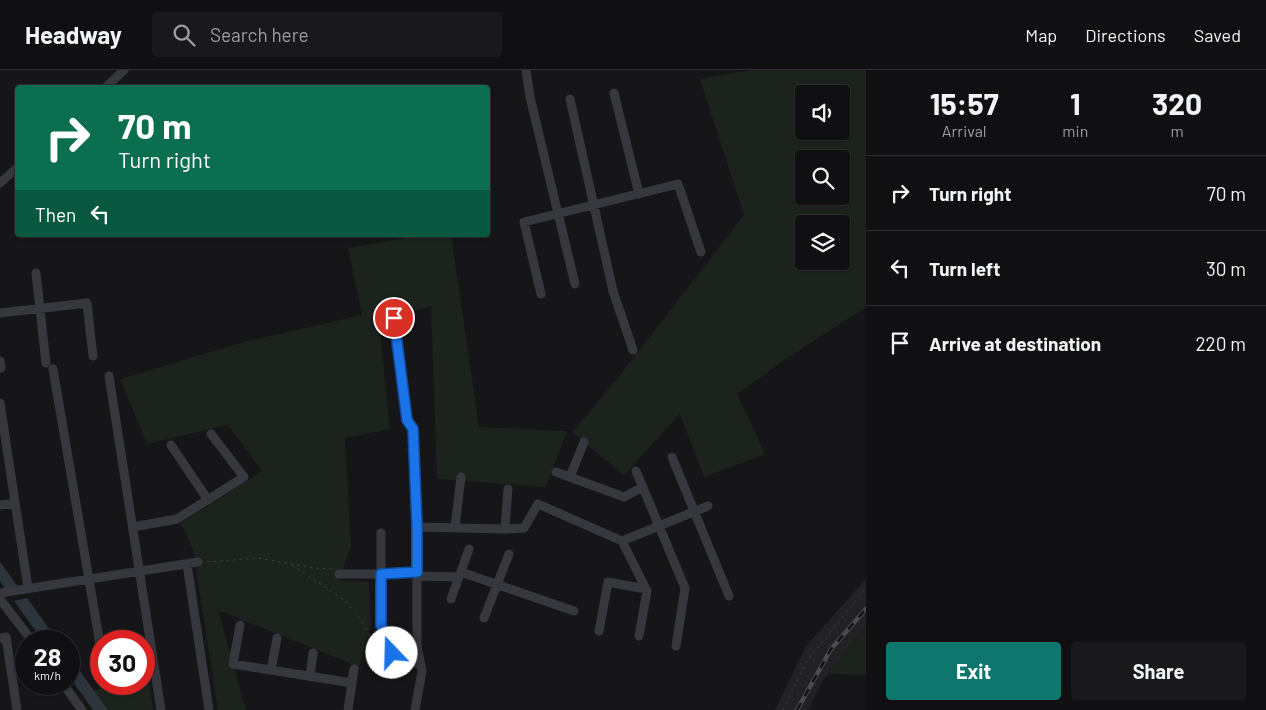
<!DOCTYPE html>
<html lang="en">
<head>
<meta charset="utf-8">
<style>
	:root { --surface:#101012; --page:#19191b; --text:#f1f3f6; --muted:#9c9d9f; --line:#303032; --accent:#0f766e }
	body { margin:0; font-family:Barlow,sans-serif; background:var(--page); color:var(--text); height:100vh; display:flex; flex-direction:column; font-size:19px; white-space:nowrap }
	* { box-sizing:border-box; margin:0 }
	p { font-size:16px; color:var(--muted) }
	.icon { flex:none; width:28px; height:28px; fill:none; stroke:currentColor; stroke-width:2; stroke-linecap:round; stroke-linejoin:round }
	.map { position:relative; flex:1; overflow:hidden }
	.sheet { display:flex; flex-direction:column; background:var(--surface); width:400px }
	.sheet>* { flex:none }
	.top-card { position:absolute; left:15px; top:15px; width:475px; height:152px; border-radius:5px; box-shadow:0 1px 4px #0004,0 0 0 1px var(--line); background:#0b6e4f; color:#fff; overflow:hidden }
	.fabs { position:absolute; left:795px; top:15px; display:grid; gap:10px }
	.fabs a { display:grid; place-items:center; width:55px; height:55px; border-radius:5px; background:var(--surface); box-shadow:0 1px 4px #0004,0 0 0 1px var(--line); font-size:25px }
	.speed { position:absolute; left:15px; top:560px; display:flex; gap:10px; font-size:25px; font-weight:700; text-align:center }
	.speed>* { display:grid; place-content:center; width:65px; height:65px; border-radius:50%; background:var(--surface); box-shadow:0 1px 4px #0004,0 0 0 1px var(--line); line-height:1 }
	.speed small { font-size:12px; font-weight:400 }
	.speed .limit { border:8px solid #d22; background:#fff; color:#111 }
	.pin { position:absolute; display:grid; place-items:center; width:42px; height:42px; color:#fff; margin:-21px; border:2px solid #fff; border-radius:50%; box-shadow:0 1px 5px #0007 }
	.me { position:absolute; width:55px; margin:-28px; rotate:339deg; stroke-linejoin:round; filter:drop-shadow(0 0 4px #0008) }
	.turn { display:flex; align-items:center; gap:18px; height:105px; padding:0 20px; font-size:22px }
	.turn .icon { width:65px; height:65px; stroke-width:2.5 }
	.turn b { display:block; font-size:35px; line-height:42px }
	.then { display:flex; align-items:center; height:48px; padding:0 20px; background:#0003; gap:10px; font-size:19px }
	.eta { display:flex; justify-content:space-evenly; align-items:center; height:85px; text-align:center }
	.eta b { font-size:30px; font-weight:700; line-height:35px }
	.primary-button { display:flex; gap:10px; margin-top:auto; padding:10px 20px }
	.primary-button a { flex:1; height:58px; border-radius:5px; background:var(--accent); color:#fff; font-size:20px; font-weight:700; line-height:58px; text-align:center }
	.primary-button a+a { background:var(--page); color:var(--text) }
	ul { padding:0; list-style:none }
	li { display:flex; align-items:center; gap:15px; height:75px; padding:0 20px; border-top:1px solid var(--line) }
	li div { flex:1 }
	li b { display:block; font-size:19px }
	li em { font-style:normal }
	header { display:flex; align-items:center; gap:30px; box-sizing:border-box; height:70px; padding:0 25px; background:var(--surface); border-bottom:1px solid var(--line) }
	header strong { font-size:24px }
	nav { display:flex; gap:28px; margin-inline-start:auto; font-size:18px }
	.search { width:350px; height:45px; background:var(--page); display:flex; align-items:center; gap:12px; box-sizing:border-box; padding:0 18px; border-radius:5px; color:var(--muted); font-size:19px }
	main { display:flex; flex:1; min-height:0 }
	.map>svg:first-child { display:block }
</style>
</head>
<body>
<header>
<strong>Headway</strong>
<div class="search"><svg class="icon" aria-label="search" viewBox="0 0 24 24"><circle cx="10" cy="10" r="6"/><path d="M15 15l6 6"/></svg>Search here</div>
<nav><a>Map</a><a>Directions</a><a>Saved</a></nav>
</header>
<main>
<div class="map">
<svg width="866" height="640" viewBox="0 0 866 640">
	<rect width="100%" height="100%" fill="#161618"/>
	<path fill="#222225" d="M866 509V556L823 610 808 640H775L806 576Z"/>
	<path fill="#1c231d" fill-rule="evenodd" d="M751 0H866V237L786 289 737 324 765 384 704 407 680 344 624 405 572 362 613 314 744 145 700 9ZM804 24H841V61H804ZM804 89H841V126H804ZM804 154H841V191H804Z
		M424 165H451L479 357 567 361 546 417 437 409 431 236 379 253 390 359 345 368 351 476 339 510 369 512 371 554 359 597 218 540 246 640H218L193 480 181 453 262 401 228 355 147 374 120 309 244 272 362 245 348 178Z
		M866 556V605L828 604Z
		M144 612H149L153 640H108L93 620 134 614H144Z"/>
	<path fill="#2c353c" d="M0 492 19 518 6 520 0 511Z
		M27 528 58 571H43L14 531Z
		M69 586 108 640H93L69 606Z"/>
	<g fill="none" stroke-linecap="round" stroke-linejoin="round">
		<path stroke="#3d3f44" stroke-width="1" stroke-dasharray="2.5 4" stroke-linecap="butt" d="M207 492 258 488 314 498 332 499
			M292 495 346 531 362 551 370 568
			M783 640 806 592 866 518"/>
		<path stroke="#37383d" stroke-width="9" d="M526 0 530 27 575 214
			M105 18 124 0
			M614 23 639 124
			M570 29 613 221 633 280
			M0 113 18 97
			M36 203 46 293
			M541 224 524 152 678 114 701 182
			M0 243 87 233 93 286
			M394 248 407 350 413 359 417 457V576L422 601 415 640
			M0 291 1 298
			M53 299 101 580
			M109 306 161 640
			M0 333 28 518
			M171 375 208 430
			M672 387 729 526
			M636 401 685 518 676 576
			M556 402 624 427 643 417
			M570 407 584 372
			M0 435 15 433
			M133 457 177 449 244 407 211 364
			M417 457 505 459 508 419
			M455 457 461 407
			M505 459 524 458 538 434 622 471 708 436
			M381 463V555L392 583
			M622 471 647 521 639 566
			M187 494 209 640
			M461 502 574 541
			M339 504H381L417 502
			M417 506 459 507
			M0 523 198 492
			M0 529 32 571
			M451 529 469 479
			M484 548 509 484
			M240 555 233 594 352 613
			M599 561 608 512 646 519
			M0 568 6 567 17 640
			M374 575 421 595
			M271 600 277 568
			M144 603 155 601
			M310 606 313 583
			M63 614 82 640
			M348 640 354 599"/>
		<g stroke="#4a4c52" stroke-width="4.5">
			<path id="rail" d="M797 640 831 579 866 539"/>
		</g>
		<use href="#rail" stroke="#111113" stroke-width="2.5" stroke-dasharray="8" stroke-linecap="butt"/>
	</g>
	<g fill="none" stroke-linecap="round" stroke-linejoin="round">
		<g stroke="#114b97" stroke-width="12">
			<path id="route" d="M392 583 381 555V504L417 502V456L413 359 407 350 394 248"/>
		</g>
		<use href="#route" stroke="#1a73e8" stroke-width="9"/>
	</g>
</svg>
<div class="fabs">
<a><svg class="icon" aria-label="sound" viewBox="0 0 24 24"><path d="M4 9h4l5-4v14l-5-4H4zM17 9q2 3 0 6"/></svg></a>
<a><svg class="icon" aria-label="search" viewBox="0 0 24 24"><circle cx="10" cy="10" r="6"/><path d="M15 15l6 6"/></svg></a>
<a><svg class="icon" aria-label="layers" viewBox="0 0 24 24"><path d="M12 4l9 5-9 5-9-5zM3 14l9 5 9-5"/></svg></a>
</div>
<div class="speed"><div>28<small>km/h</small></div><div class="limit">30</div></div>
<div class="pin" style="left:394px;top:248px;background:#d93025"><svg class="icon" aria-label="arrive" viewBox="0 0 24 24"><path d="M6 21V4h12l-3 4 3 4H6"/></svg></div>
<svg class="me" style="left:392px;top:583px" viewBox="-20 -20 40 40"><circle r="19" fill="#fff"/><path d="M0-13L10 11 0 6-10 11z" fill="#1a73e8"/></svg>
<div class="top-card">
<div class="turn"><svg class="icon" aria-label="right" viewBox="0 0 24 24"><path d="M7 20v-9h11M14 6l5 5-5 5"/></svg><div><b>70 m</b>Turn right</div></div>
<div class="then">Then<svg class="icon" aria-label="left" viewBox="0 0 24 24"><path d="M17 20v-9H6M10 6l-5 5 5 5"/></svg></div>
</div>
</div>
<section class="sheet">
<div class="eta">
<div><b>15:57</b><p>Arrival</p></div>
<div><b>1</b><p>min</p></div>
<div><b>320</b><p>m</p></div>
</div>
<ul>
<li><svg class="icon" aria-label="right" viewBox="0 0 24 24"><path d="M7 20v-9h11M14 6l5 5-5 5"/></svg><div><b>Turn right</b></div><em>70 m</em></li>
<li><svg class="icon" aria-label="left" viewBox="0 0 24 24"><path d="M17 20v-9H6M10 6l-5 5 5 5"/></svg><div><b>Turn left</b></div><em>30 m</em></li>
<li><svg class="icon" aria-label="arrive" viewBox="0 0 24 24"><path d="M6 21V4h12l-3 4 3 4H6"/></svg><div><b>Arrive at destination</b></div><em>220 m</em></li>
</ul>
<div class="primary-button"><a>Exit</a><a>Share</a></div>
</section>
</main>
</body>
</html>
